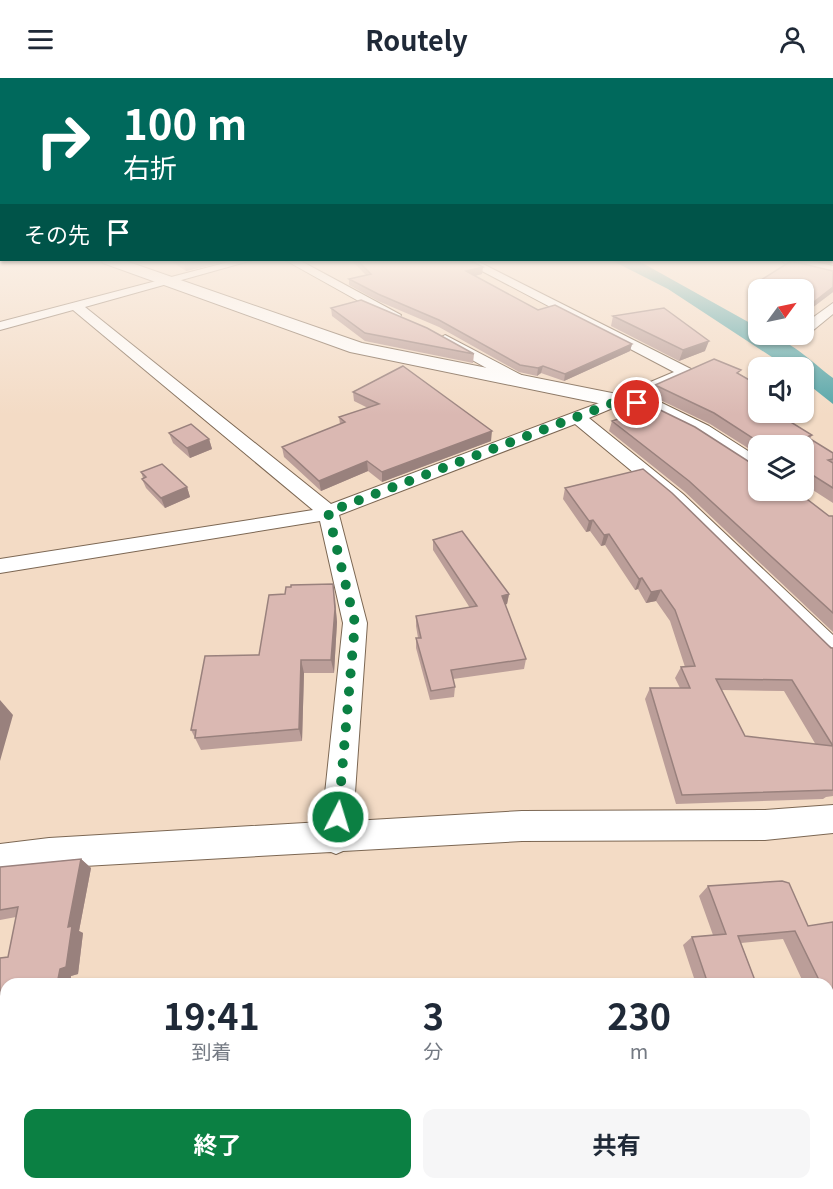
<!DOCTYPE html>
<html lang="ja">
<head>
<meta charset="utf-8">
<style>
	:root { --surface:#fff; --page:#f6f6f7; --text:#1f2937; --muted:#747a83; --accent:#0b8043 }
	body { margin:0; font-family:Georgia,"Noto Sans JP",serif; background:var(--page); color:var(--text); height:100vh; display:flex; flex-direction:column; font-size:22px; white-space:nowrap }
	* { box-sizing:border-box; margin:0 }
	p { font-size:20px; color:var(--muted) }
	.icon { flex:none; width:33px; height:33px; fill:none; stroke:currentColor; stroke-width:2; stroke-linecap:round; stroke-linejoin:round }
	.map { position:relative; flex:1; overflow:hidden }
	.side { position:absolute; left:0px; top:900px; width:834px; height:212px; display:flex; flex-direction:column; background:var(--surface); border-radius:18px 18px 0 0; box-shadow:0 2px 4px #0004 }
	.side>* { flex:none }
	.hud { position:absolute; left:0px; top:0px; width:834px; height:183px; box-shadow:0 2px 4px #0004; background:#00695c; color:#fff; overflow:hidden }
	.needle { width:39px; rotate:57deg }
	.fabs { position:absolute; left:748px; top:201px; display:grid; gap:12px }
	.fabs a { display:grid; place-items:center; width:66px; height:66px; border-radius:12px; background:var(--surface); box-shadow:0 2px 4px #0004; font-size:30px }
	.pin { position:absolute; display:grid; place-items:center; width:51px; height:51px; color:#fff; margin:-26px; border:3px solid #fff; border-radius:50%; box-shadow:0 2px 6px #0007 }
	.me { position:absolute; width:66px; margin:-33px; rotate:5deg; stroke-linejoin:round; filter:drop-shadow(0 0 4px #0008) }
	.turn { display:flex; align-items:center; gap:21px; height:126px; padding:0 24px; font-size:27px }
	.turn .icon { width:78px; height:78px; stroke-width:2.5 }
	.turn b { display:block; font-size:42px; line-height:51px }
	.then { display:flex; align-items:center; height:57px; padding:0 24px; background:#0003; gap:12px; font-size:22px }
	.eta { display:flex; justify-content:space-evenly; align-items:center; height:102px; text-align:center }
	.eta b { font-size:36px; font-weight:700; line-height:42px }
	.button { display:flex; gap:12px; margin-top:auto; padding:12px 24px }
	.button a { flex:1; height:69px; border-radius:12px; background:var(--accent); color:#fff; font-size:24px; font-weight:700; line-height:69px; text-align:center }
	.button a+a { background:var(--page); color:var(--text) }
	header { display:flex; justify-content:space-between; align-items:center; height:78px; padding:0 24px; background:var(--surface); font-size:27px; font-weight:700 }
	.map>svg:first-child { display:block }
</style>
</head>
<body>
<header><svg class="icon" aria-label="menu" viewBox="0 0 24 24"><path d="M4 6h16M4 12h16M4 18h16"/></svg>Routely<svg class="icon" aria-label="person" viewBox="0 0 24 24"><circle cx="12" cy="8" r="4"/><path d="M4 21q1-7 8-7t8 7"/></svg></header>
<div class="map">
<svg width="833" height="1111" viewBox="0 0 833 1111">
	<rect width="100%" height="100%" fill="#f3dbc5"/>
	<path fill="#51a4a7" d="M611 182H637L759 250V256C785 256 813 285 833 300V326L804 303V290L787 289 668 211Z"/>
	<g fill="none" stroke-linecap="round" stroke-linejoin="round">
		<g stroke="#7c6753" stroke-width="2">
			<path id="street" d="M236 182H253L85 229 331 426 615 319 674 294 461 182H475L691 291 694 294 691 297 589 340 683 416 833 557V581L824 579 669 424 575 346 339 437 367 545 353 743 522 733 765 732 833 727V755L765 762 522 763 343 773 336 776 331 774 49 790 0 798V766L49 760 322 744 343 545 320 443 0 495V481L313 432 73 232 0 252V244Z
				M285 182H299L401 237 399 240H389Z
				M833 225V236L811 254 804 255V246Z
				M445 257 527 300 529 303 527 306H515L440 264 438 261Z"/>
		</g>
		<g stroke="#7c6753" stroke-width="2">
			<path id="secondary" d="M101 182H123L362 265 662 325 709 348 759 380V399L750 396 692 358 646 335 350 274 103 185Z
				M782 182H807L833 188V198L784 185Z"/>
		</g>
		<use href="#street" fill="#fff" fill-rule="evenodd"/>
		<use href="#secondary" fill="#fff" fill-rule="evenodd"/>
	</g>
	<path fill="#bb9e99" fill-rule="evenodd" d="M169 182H232L186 193Z
		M351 182H469L482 196 475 198 538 232 632 266 630 273 564 303 541 295 537 298 519 294 439 249 378 223 349 207V201L366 197Z
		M833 193V214L804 236V212H759V219L750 213 753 207Z
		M331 230 474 276 473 285 365 263 332 238Z
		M613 238 705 273 679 283 611 248Z
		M740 296 758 307 756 311 759 334 780 337 812 357 810 361 833 375V425L805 407H804V368H759V377L710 346 652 318 655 307Z
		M353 314 491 363 382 404 368 393 321 413 284 379 282 369 340 346 339 339 368 330 354 323Z
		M612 343 754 387 829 438H833V554L685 414 609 353Z
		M169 355 209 361 212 371 190 380 173 365Z
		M141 394 187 409 190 419 165 430 146 410 142 401 143 400Z
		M565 410 833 570V718L826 719 823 721 676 726 645 621 650 610H680L675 600 681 589H685L670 543 656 523 646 525 638 511 635 512 605 467 601 468 590 453 586 454 563 421ZM721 612 784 613 816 667 745 658Z
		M433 462 509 516 507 526 505 527 526 581 524 591 453 601 455 609 454 619 430 622 416 570V560H418L416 548V538L470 530 433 472Z
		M335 519 337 544 334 595H304L302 663 201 672 191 652 259 577Z
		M81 781 91 790 79 853 83 855 78 896 71 898 70 906H6V1004L0 1005V880L8 879 16 839 0 842V789Z
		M708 808 808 848 833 844V970L828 971V906H804L783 861 741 865 756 905 754 906H696L683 867 692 859 713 857 699 818Z
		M795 1106H828L826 1111H797Z"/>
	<path fill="#99817d" d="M204 182H232L186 193 184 186Z
		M483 189 482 196 466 200V193Z
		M833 209V214L804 236V230Z
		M709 263 705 273 679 283 683 272Z
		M632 266 630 273 564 303 565 296Z
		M543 288 541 295 537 298 538 290Z
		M492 353 491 363 382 404V394Z
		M209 361 212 371 190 380 187 370Z
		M367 383 368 393 321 413 319 403Z
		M811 396 805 407H804V397Z
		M187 409 190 419 165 430 161 420Z
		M593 442 590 453 586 454 589 443Z
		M609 456 605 467 601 468 604 457Z
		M642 500 638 511 635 512 639 501Z
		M333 506 337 544 334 595 331 582Z
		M661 512 656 523 646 525 651 514Z
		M509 516 507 526 500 528 502 518Z
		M301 582 304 595 302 663 299 651Z
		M0 622 13 637 0 683Z
		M81 781 91 790 79 853 83 855 78 896 71 898 70 906H57Z
		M6 952V1002L0 1001V978Z"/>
	<path fill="#dab8b2" stroke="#99817d" stroke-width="1.5" d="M177 182H204L184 186Z
		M357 182H469L483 189 466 193 538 232 555 227 632 266 565 296 543 288 538 290 520 287 439 242 378 216 349 201 371 196Z
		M791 183 833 193V209L806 230H804V212H760L753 207Z
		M361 222 427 250 474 276 365 255 331 230Z
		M664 230 709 263 683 272 613 238Z
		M714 281 741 292 737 295 758 307 753 308 759 312V316L755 317 759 319V334H778L776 335 812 357 807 359 833 375V381L828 382 833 385V410L811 396 804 397V368H765L714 335 655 307Z
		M403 288 492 353 382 394 367 383 319 403 282 369 345 344 339 339 379 326 353 314Z
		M654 329 695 349 754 387 759 388V412H795L829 438H833V535L689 403 612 343Z
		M191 346 209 361 187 370 169 355Z
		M162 386 187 409 161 420 142 401 146 399 141 394Z
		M643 391 672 415 831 570H833V668L792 602 716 601 745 658 833 668V712L682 717 650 610H690L681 589 695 588 675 532 661 512 651 514 642 500 639 501 609 456 604 457 593 442 589 443 565 410Z
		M462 453 509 516 502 518 526 581 451 592 455 609 431 613 416 560H421L416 538 477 528 433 462Z
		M333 506 335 531 331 582H301L299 651 195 660 196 652H191L205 578 259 577 269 517 285 516 286 509H291V507Z
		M81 781 68 849 72 848 66 889 60 891 57 906H6V952L0 978V880L8 879 18 829 0 832V789Z
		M782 803 789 805 808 848 833 844V949L828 939V906H821L795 853 738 858 756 905 747 906H708L692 859 726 856 708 808Z
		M828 987H833V1070H828Z
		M828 1074 833 1085V1110L826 1111H809L807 1106H828Z"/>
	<linearGradient id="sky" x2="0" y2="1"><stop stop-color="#6baece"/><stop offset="0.54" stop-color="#faefe5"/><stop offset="1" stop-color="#faefe5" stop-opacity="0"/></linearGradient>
	<rect width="833" height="337" fill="url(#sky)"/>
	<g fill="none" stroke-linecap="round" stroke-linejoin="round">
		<path stroke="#0b8043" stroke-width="10" stroke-dasharray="0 18" d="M338 739 355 545 328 434 621 322 637 325"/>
	</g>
</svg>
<div class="fabs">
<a><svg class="needle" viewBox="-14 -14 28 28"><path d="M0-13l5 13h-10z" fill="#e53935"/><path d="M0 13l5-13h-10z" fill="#747a83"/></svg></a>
<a><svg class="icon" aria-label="sound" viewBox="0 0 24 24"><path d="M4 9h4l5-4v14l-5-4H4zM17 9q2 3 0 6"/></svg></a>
<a><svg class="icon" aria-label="layers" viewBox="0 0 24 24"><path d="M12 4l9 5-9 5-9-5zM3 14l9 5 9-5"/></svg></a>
</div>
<div class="pin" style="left:637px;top:325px;background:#d93025"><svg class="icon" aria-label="arrive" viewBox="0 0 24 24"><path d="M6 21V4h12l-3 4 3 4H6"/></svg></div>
<svg class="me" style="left:338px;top:739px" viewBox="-20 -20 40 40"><circle r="17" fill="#0b8043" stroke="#fff" stroke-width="3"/><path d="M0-11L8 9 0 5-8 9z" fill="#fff"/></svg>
<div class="hud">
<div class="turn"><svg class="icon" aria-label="right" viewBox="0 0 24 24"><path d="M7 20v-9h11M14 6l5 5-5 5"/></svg><div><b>100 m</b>右折</div></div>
<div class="then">その先<svg class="icon" aria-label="arrive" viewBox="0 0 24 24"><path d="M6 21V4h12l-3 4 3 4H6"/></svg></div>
</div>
<section class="side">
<div class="eta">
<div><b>19:41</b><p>到着</p></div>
<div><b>3</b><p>分</p></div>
<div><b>230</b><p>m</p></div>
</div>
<div class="button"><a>終了</a><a>共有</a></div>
</section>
</div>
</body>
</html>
